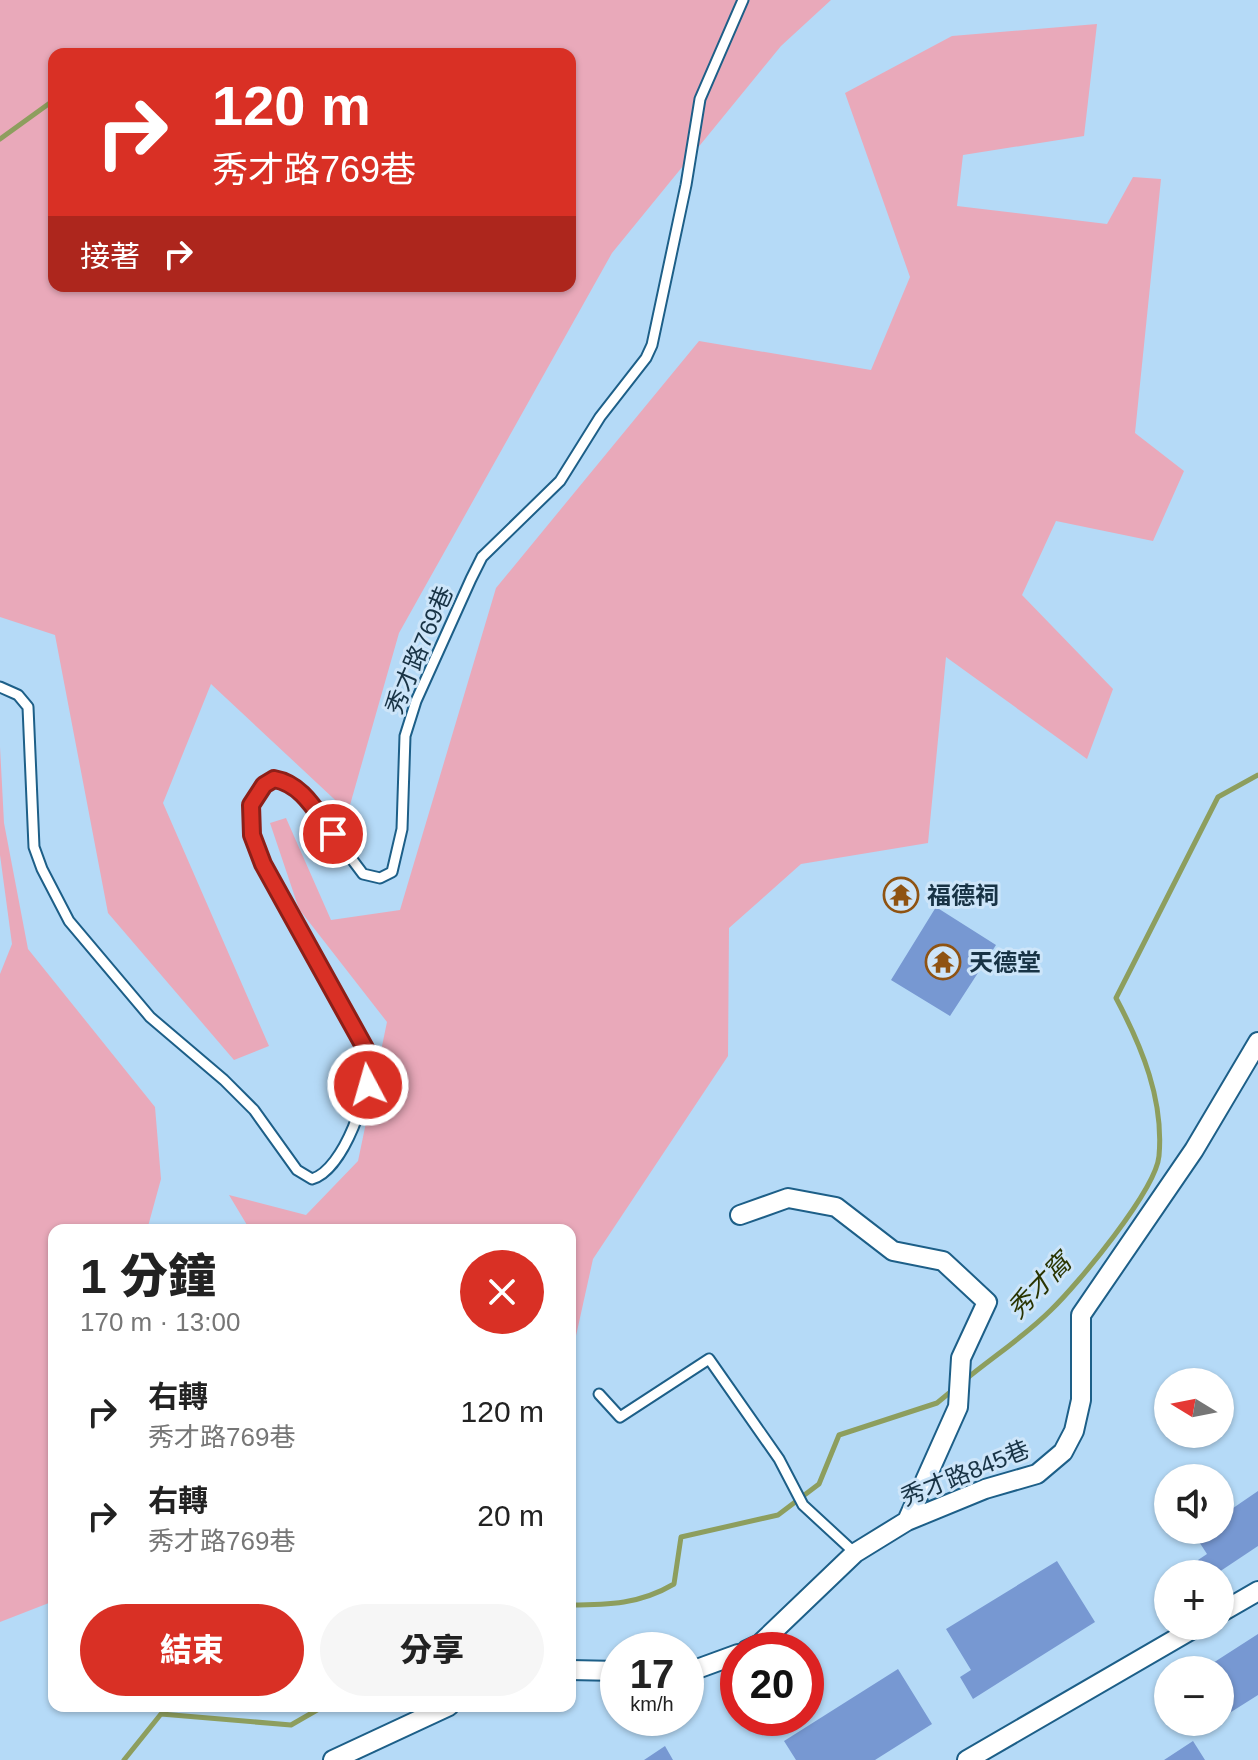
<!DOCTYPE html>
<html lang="zh-TW">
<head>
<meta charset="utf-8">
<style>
	:root { --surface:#fff; --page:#f6f6f6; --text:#222; --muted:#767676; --accent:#d93025 }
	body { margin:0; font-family:Arial,"Noto Sans TC",sans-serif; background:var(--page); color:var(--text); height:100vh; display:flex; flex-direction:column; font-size:30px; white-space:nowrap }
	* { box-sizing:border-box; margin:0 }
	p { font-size:26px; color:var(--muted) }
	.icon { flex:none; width:44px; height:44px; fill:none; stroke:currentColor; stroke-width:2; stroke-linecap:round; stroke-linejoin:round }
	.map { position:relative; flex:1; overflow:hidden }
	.details { position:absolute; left:48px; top:1224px; width:528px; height:488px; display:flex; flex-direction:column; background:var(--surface); border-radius:16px; box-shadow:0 2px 6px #0004 }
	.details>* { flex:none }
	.hud { position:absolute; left:48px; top:48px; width:528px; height:244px; border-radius:16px; box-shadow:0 2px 6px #0004; background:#d93025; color:#fff; overflow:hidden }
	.needle { width:52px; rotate:280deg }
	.buttons { position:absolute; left:1154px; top:1368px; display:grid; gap:16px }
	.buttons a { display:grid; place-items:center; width:80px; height:80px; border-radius:50%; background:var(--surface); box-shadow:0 2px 6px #0004; font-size:40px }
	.speed { position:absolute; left:600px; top:1632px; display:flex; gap:16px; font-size:40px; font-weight:700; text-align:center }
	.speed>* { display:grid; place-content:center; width:104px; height:104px; border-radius:50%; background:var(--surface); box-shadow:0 2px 6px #0004; line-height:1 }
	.speed small { font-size:20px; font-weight:400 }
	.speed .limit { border:12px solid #d22; background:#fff; color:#111 }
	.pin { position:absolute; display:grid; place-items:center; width:68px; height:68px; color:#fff; margin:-34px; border:4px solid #fff; border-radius:50%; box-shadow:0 2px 8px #0007 }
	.me { position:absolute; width:88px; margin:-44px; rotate:354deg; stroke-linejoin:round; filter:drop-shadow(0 0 6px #0008) }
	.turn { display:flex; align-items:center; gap:28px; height:168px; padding:0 32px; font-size:36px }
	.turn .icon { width:104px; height:104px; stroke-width:2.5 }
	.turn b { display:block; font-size:56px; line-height:68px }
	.then { display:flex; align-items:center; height:76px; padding:0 32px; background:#0003; gap:16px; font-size:30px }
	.round { display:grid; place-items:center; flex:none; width:84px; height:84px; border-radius:42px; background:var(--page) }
	.summary { display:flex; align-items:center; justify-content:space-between; height:136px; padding:0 32px }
	h1 { font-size:48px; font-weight:800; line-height:60px }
	.primary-button { display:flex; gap:16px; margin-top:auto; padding:16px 32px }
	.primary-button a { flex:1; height:92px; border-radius:48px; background:var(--accent); color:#fff; font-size:32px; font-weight:800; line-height:92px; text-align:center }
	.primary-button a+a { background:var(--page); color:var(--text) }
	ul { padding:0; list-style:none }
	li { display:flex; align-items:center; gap:24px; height:104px; padding:0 32px }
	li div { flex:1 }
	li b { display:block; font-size:30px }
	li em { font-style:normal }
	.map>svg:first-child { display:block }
</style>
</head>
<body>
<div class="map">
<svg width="1258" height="1760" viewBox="0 0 1258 1760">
	<rect width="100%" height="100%" fill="#b5daf7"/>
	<path fill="#e9a9ba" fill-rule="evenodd" d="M0 0H831L781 46 612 253 399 633 348 812 211 684 163 803 269 1046 234 1060 108 913 55 635 0 617ZM54 54H570V286H54Z
		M1097 24 1084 136 963 155 957 206 1107 224 1133 177 1161 179 1135 433 1184 471 1153 541 1056 521 1022 595 1113 689 1087 759 946 657 928 843 801 864 729 928 728 1056 593 1259 570 1363V1230H250L229 1195 306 1215 358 1161 387 1022 299 909 270 823 286 818 331 920 400 910 496 588 699 341 871 370 910 277 845 93 952 36Z
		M0 747 4 823 28 949 155 1107 161 1179 147 1230H54V1601L0 1622V974L12 944 0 855Z"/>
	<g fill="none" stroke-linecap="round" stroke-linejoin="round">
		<path stroke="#8d9e5e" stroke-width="5" d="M191 54 197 51 220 54
			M251 54 279 51
			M0 139 54 100
			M965 1380C993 1357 1025 1336 1051 1310 1078 1284 1156 1190 1159 1156 1164 1100 1142 1047 1116 998L1218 797 1258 775
			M570 1605C609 1605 640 1604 674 1584L681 1537 778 1515 819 1484 839 1435 937 1403 954 1389
			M124 1760 161 1714 291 1725 324 1706"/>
	</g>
	<path fill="#7798d2" d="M936 907 996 945 950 1016 891 980Z
		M1258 1491V1546L1216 1574H1207L1198 1560 1207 1554 1194 1534 1200 1530H1220V1517Z
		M1057 1561 1095 1622 973 1699 960 1677 971 1670 946 1629Z
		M1258 1634V1695L1220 1719V1670H1202Z
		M898 1669 932 1724 875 1760H796L784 1741Z
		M1187 1722H1214L1195 1734Z
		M1193 1741 1205 1760H1164Z
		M665 1746 673 1760H644Z"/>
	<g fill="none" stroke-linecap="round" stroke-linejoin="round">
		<g stroke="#1d5f88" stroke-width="13">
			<path id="lane" d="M0 687 18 695 28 707 34 847 42 869 69 921 150 1017 224 1080 254 1110 297 1170 312 1179C344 1170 371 1090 369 1059L263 864 252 835 251 805 264 785 274 779 297 786 363 874 380 878 392 872 402 829 405 736 416 701 471 579 482 557 560 481 600 417 646 358 652 345 686 185 700 99 743 0
				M599 1394 620 1417 709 1359 779 1459 803 1505 855 1553"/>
		</g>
		<g stroke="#1d5f88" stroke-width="22">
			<path id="street" d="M740 1215 788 1198 836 1207 893 1251 943 1261 987 1302 961 1358 958 1407 907 1521
				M1220 1613 1258 1591
				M747 1650 760 1644 855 1553 907 1521 985 1489 1037 1474 1063 1452 1074 1431 1081 1400V1315L1194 1150 1258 1042
				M570 1670 618 1671
				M686 1673 738 1654
				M333 1760 449 1706
				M967 1760 1198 1626"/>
		</g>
		<use href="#lane" stroke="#fff" stroke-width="9"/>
		<use href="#street" stroke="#fff" stroke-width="18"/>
	</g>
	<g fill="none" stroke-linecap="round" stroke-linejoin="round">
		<g stroke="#8d1f18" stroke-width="20">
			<path id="route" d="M333 834C316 812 303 784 274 779L264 785 251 805 252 835 263 864 365 1048 369 1059 368 1085"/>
		</g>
		<use href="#route" stroke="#d93025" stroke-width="14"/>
	</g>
	<defs>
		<g id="temple-ring" transform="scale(1.8)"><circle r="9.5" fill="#cde5f9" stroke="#8f5312" stroke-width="1.5"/><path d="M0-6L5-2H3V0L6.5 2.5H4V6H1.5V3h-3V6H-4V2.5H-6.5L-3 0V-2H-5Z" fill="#8f5312"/></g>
	</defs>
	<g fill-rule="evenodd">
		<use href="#temple-ring" x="901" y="895"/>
		<use href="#temple-ring" x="943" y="962"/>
	</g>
	<g text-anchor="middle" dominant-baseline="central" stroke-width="6" stroke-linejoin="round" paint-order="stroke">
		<g font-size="24" fill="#183345" stroke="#cde5f9">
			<text transform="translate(419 650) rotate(-67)">秀才路769巷</text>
			<text transform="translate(965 1473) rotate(-22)">秀才路845巷</text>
		</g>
		<g font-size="24" font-weight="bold" fill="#183345" stroke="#cde5f9" text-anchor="start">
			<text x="927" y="895">福德祠</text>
			<text x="969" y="962">天德堂</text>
		</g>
		<g font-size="26" font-style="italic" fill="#293401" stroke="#cde5f9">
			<text transform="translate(1039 1286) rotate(-46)">秀才窩</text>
		</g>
	</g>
</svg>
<div class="buttons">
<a><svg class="needle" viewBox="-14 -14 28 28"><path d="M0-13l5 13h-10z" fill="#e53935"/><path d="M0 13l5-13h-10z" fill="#767676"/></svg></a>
<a><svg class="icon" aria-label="sound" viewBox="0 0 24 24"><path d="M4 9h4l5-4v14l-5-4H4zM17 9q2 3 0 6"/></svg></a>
<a>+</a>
<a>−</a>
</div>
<div class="speed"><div>17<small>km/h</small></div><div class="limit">20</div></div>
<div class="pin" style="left:333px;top:834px;background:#d93025"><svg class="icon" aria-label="arrive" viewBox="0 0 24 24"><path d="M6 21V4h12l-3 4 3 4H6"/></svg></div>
<svg class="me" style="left:368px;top:1085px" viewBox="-20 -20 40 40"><circle r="17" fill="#d93025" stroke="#fff" stroke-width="3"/><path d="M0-11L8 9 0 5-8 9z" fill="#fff"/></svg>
<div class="hud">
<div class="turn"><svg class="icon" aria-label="right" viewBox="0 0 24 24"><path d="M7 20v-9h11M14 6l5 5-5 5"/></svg><div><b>120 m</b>秀才路769巷</div></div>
<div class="then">接著<svg class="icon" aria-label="right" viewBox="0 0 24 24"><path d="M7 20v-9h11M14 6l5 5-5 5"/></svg></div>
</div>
<section class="details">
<div class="summary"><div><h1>1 分鐘</h1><p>170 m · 13:00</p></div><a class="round" style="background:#d93025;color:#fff"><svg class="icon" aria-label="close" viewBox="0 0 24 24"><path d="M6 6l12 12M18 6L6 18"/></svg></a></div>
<ul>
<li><svg class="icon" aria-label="right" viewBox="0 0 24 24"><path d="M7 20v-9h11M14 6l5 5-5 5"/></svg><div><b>右轉</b><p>秀才路769巷</p></div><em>120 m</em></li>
<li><svg class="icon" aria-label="right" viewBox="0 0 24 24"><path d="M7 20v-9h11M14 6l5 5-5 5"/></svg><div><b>右轉</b><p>秀才路769巷</p></div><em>20 m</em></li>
</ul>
<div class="primary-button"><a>結束</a><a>分享</a></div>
</section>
</div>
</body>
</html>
